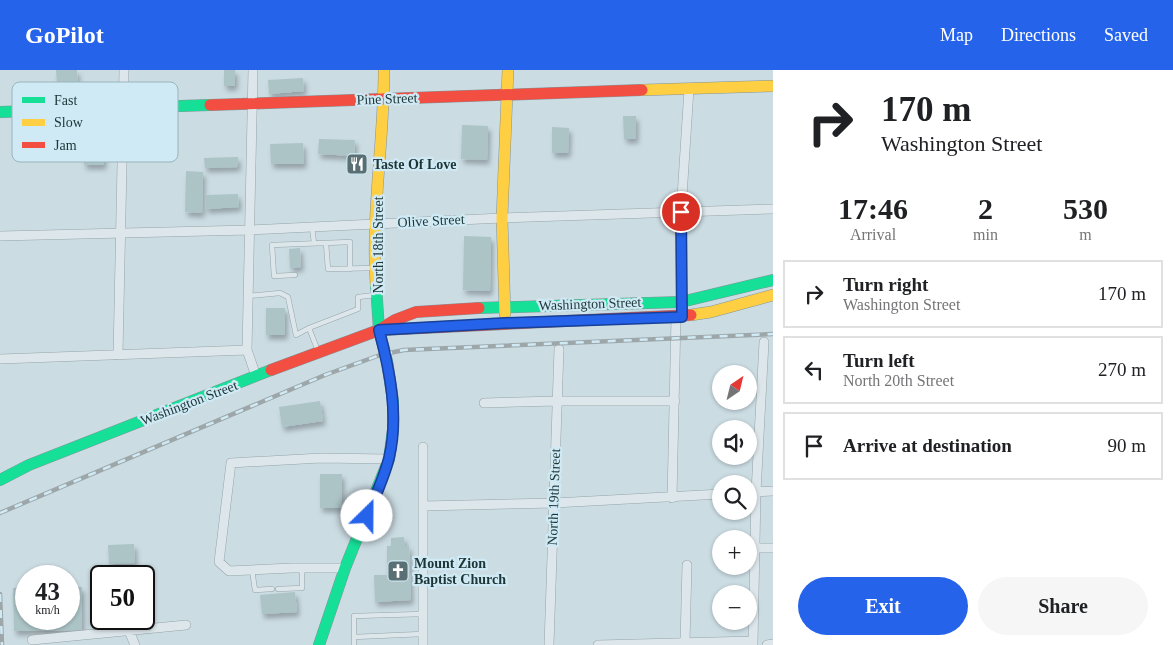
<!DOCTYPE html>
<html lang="en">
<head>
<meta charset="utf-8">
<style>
	:root { --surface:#fff; --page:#f6f6f6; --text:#202124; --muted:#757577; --line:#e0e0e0; --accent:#2563eb }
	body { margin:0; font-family:"Times New Roman",serif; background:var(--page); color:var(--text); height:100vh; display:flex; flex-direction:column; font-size:19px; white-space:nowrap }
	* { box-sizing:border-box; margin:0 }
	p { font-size:16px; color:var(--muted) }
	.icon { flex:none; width:28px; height:28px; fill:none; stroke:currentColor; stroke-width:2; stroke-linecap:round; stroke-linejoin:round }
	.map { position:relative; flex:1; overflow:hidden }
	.drawer { display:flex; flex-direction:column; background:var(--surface); width:400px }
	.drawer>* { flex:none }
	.banner { background:#fff; color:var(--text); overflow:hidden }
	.needle { width:32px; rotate:35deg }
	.buttons { position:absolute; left:712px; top:295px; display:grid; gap:10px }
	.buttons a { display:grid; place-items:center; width:45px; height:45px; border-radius:50%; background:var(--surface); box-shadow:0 1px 4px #0004; font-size:25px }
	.speed { position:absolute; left:15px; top:495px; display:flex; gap:10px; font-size:25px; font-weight:700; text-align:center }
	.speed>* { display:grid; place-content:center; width:65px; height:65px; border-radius:50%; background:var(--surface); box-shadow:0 1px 4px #0004; line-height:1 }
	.speed small { font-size:12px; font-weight:400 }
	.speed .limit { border:2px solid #111; border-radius:8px; background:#fff; color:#111 }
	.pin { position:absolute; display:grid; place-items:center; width:42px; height:42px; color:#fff; margin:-21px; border:2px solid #fff; border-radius:50%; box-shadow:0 1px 5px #0007 }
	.me { position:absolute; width:55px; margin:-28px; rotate:23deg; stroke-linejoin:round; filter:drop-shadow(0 0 4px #0008) }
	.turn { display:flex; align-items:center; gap:18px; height:105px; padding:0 25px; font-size:22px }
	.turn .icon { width:65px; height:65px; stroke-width:2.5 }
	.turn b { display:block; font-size:35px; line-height:42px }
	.eta { display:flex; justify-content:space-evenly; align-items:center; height:85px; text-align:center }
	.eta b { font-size:30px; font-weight:700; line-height:35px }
	.button { display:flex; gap:10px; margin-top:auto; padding:10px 25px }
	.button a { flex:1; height:58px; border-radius:30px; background:var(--accent); color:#fff; font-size:20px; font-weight:700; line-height:58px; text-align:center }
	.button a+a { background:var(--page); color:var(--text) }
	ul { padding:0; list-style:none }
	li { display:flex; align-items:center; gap:15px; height:68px; margin:0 10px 8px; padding:0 15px; border:2px solid var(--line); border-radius:0px }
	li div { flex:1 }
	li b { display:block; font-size:19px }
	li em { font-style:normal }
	header { display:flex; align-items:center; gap:30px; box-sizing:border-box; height:70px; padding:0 25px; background:var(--accent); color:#fff }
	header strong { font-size:24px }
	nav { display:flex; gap:28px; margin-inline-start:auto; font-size:18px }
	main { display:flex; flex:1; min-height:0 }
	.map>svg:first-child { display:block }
</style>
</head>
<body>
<header>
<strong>GoPilot</strong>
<nav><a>Map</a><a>Directions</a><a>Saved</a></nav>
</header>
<main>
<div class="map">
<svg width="773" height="575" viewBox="0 0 773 575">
	<defs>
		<filter id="shadow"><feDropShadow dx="2.5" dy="4.5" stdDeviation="2.5" flood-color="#0004"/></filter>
	</defs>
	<rect width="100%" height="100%" fill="#cbdce3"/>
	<path fill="#acc4c6" filter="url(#shadow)" d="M56 0H77L78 30H58Z
		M224 0H235V16H224Z
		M303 8 304 21 269 24 268 10Z
		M623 46H636V69H624Z
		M462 55 488 56 487 90 461 89Z
		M552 57 569 58 568 83H552Z
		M83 66H103L104 95H84Z
		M319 69 355 70 354 86 318 84Z
		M303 73 304 94H271L270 74Z
		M238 87V97L205 98 204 88Z
		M186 101 203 102 202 143 185 142Z
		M238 124 239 137 206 139 205 125Z
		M464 166 491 167 490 221 463 220Z
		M300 178 301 197 290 198 289 179Z
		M266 238H285V265H266Z
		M320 331 323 351 282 357 279 337Z
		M320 404H342V438H320Z
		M404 467 405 476H409L411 530 375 532 374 505H387V476H391V468Z
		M134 474 135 493 109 494 108 475Z
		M69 517H82V560L14 561 13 518H26V549H69Z
		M295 522 297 542 262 544 260 525Z"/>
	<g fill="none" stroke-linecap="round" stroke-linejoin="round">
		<g stroke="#95a4a8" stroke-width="5.5">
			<path id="lane" d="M312 157 314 173
				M326 173 328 199 375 198
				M295 205 274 206 272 175 350 172V199
				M248 226 280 223 288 227 296 265 309 258
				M318 281 309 258 358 239V227L375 225
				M252 500 255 520 272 519
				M278 519 302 518V498
				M354 567 422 564
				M354 575V546L423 544"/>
		</g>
		<g stroke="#95a4a8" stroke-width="10">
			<path id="street" d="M253 0 247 280 256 306
				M0 166 249 160 502 148 773 139
				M682 247 681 142 689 19
				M118 285 124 0
				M0 289 247 280
				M484 333 557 331H675
				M749 422 773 421
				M672 428 676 247
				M423 436 554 433 721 424
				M756 478H773
				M345 498H292L229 501 219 492 231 393 321 388 389 389
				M129 561 135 575
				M32 570 186 555
				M685 572 687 495
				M423 575V377
				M549 575 559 279
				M598 575 753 571
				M753 575 756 422 764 272
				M767 575 773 574"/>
		</g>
		<g stroke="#849498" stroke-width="12">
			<path id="fast" d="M0 42 210 35
				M479 238 681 232 773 210
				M0 410 29 395 271 300
				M319 575 345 498 389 389 393 360V331L387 291 379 260 376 215"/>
		</g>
		<g stroke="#849498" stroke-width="12">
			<path id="slow" d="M642 20 773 16
				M376 215C371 143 384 72 384 0
				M505 244 502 148 508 0
				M691 245 711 242 773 225"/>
		</g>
		<g stroke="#849498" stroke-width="12">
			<path id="jam" d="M210 35 642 20
				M381 260 691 245
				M271 300 379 260 395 250 416 242 479 238"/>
		</g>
		<use href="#lane" stroke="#dde7eb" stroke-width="4.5"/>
		<use href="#street" stroke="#dde7eb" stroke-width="9"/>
		<use href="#fast" stroke="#16e098" stroke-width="11"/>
		<use href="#slow" stroke="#ffcf43" stroke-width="11"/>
		<use href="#jam" stroke="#f24e42" stroke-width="11"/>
		<g stroke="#9da7aa" stroke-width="4.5">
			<path id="rail" d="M0 443 325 305 380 285 404 280 773 264
				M0 524 2 575"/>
		</g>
		<use href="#rail" stroke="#d0eaf5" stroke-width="2.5" stroke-dasharray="8" stroke-linecap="butt"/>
	</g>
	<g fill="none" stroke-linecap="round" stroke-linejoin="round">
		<g stroke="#184099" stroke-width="12">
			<path id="route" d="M367 446C375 427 384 408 389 388 399 346 390 301 379 260L505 253 682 247 681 142"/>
		</g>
		<use href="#route" stroke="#2563eb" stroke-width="9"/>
	</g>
	<defs>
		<g id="restaurant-square" transform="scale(1.125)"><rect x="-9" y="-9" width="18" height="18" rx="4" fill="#5a6f73" stroke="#d0eaf5"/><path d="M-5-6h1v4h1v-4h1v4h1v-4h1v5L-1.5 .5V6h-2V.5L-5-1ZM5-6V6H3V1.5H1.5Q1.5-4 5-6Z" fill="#fff"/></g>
		<g id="church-square" transform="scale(1.125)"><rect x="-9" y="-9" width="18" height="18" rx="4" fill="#5a6f73" stroke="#d0eaf5"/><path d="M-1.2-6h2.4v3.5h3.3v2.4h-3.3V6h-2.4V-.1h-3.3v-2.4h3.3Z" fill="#fff"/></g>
	</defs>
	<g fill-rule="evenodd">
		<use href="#restaurant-square" x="357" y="94"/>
		<use href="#church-square" x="398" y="501"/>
	</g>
	<g text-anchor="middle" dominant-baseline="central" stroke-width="4.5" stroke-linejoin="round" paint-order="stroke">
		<g font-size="14" fill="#1d3536" stroke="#d0eaf5">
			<text transform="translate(387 29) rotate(-2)">Pine Street</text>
			<text transform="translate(431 151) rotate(-3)">Olive Street</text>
			<text transform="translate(378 175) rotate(-90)">North 18th Street</text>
			<text transform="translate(590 234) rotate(-2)">Washington Street</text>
			<text transform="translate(189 333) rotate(-21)">Washington Street</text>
			<text transform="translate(554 427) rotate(-88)">North 19th Street</text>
		</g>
		<g font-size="14" font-weight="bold" fill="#1d3536" stroke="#d0eaf5" text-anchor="start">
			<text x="373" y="94">Taste Of Love</text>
			<text x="414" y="493">Mount Zion<tspan x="414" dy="16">Baptist Church</tspan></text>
		</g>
	</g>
	<rect x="12" y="12" width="166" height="80" rx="8" fill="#d0eaf5" stroke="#9ab4bc" stroke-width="1"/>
	<rect x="22" y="27" width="23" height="6" fill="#16e098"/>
	<rect x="22" y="49" width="23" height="7" fill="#ffcf43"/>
	<rect x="22" y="72" width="23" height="6" fill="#f24e42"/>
	<g font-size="14" fill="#1d3536">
		<text x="54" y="35">Fast</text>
		<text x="54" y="57">Slow</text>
		<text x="54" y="80">Jam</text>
	</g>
</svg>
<div class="buttons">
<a><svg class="needle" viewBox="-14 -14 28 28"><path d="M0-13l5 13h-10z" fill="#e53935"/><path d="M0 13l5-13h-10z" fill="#757577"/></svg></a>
<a><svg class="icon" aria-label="sound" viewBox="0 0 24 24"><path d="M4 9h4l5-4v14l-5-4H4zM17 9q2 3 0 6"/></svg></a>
<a><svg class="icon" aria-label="search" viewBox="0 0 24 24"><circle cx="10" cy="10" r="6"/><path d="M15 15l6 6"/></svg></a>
<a>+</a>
<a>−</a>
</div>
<div class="speed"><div>43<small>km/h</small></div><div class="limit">50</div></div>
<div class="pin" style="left:681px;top:142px;background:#d93025"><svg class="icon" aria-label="arrive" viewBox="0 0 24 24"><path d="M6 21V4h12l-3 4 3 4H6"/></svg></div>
<svg class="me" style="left:367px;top:446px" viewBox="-20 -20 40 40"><circle r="19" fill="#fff"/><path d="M0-13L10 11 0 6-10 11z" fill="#2563eb"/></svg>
</div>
<section class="drawer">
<div class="banner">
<div class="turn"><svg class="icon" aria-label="right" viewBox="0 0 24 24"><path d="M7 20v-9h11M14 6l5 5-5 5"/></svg><div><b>170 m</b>Washington Street</div></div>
</div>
<div class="eta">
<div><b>17:46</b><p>Arrival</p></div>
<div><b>2</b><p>min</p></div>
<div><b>530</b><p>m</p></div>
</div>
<ul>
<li><svg class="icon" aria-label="right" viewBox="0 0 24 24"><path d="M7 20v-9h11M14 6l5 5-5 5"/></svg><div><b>Turn right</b><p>Washington Street</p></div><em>170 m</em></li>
<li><svg class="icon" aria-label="left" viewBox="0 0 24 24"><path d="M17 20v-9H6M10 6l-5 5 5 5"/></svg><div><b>Turn left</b><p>North 20th Street</p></div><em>270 m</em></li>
<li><svg class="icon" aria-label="arrive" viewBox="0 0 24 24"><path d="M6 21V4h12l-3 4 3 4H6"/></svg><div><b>Arrive at destination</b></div><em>90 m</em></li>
</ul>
<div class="button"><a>Exit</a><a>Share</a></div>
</section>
</main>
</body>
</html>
